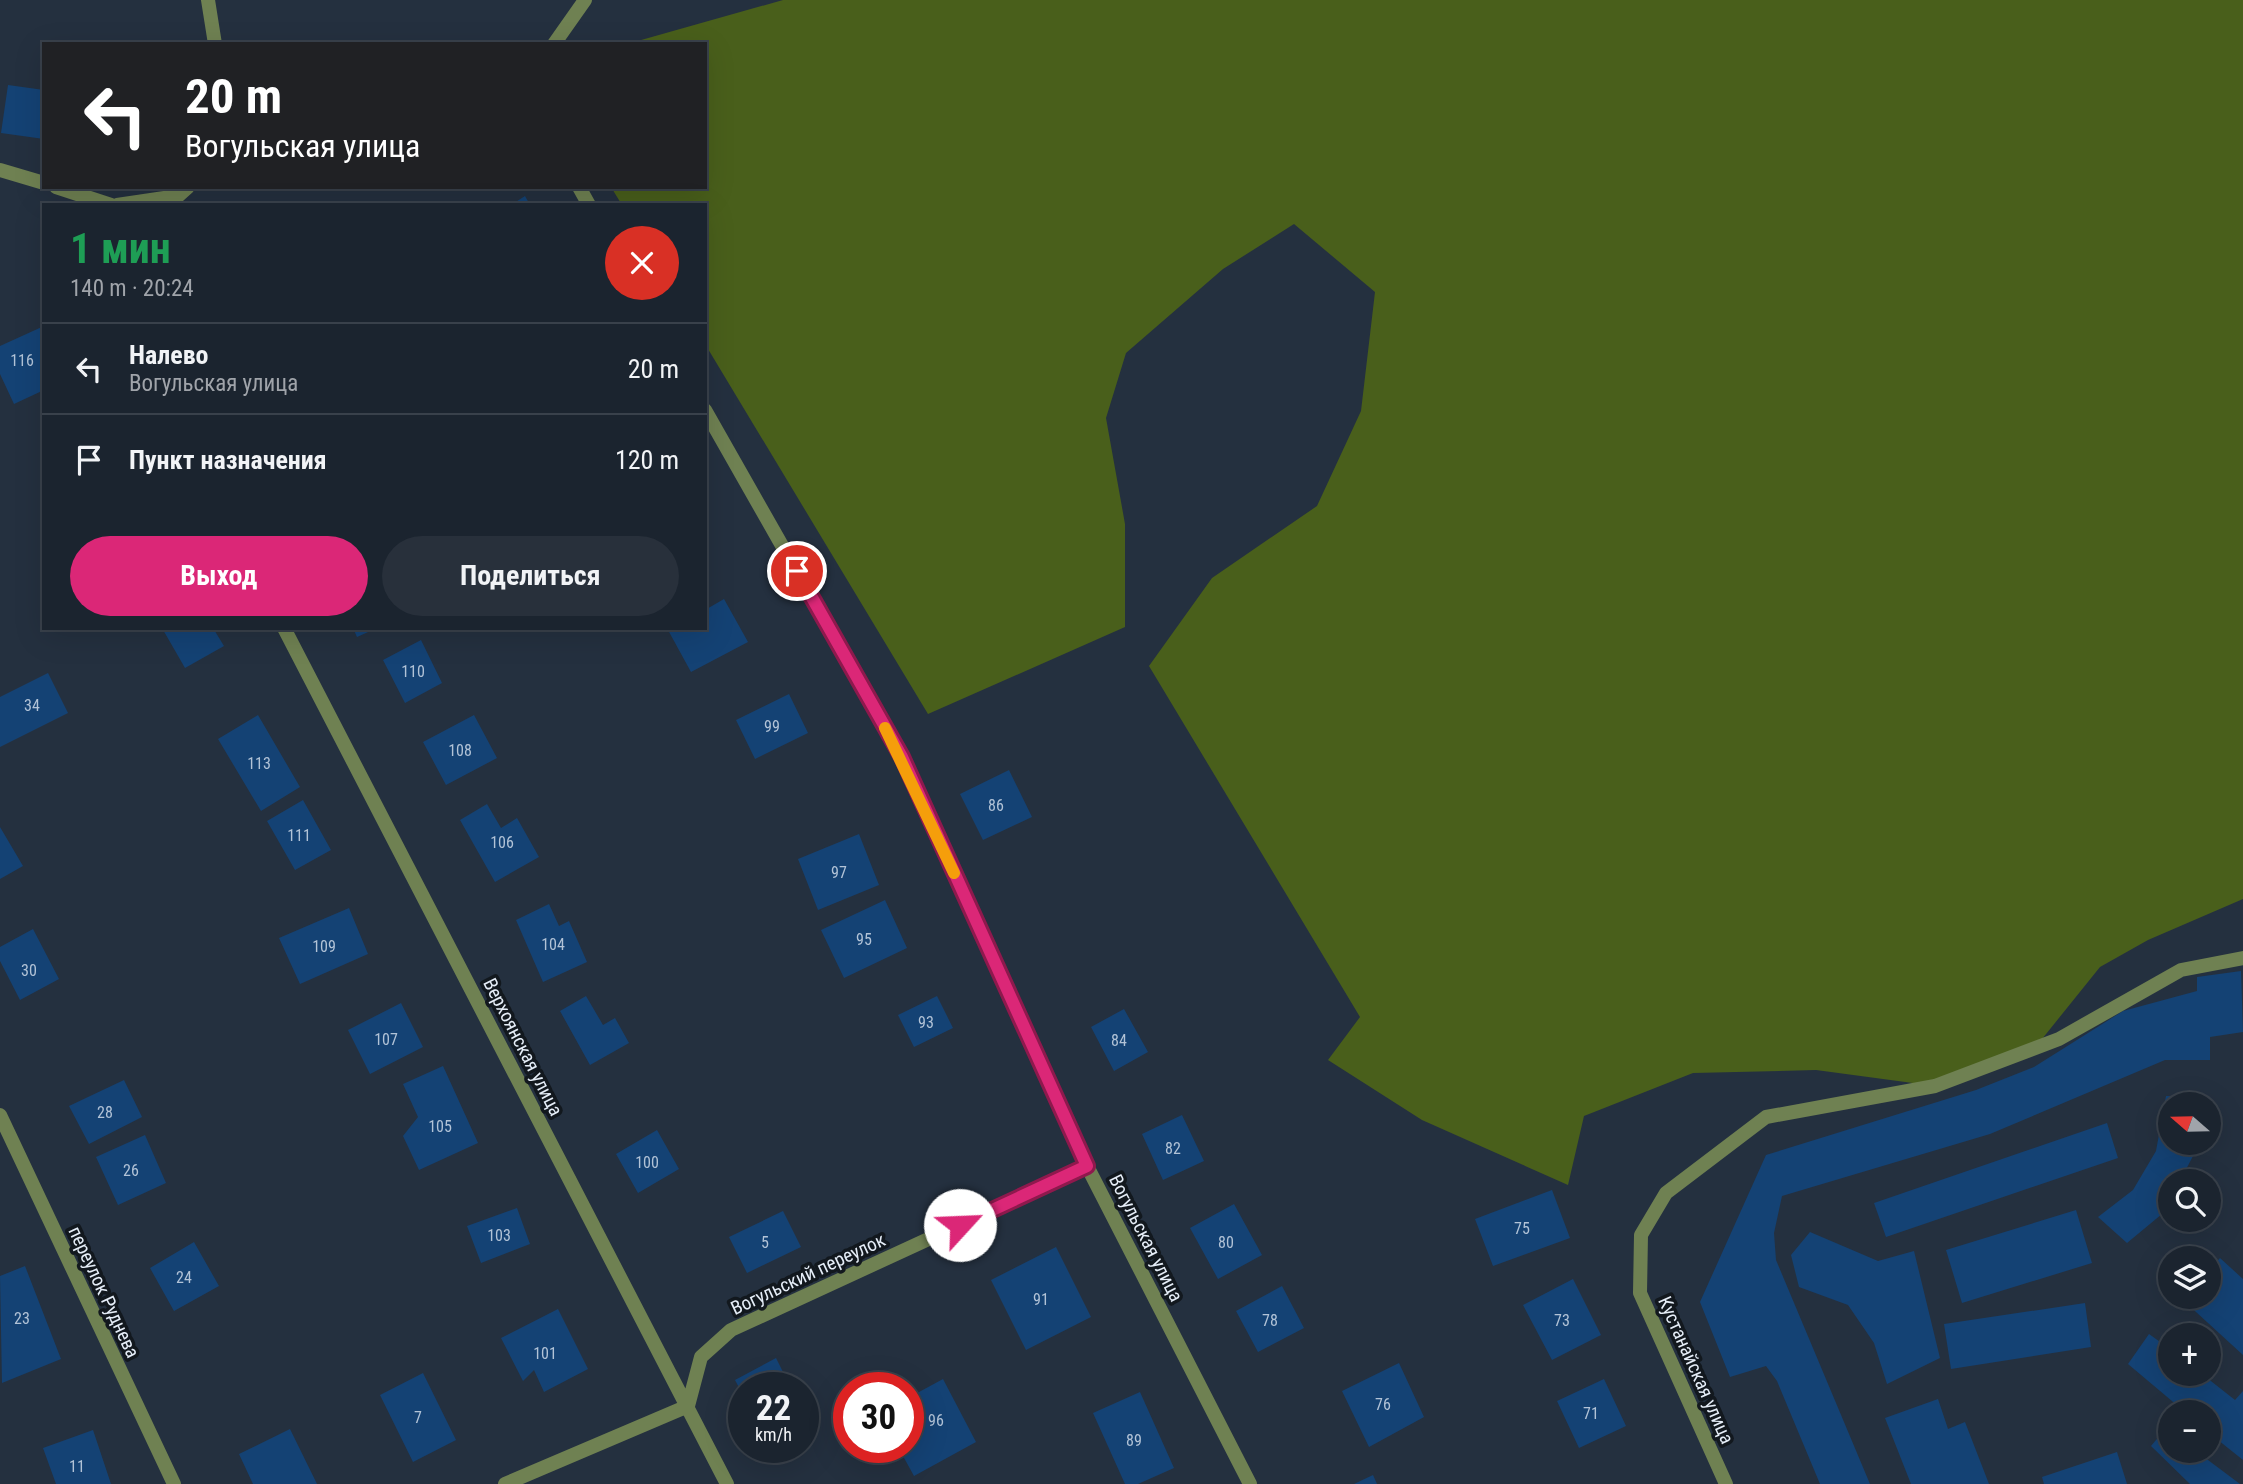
<!DOCTYPE html>
<html lang="ru">
<head>
<meta charset="utf-8">
<style>
	:root { --surface:#1b242f; --page:#28303b; --text:#f1f3f6; --muted:#a0a4aa; --line:#39414b; --accent:#db2777 }
	body { margin:0; font-family:"Roboto Condensed",sans-serif; background:var(--page); color:var(--text); height:100vh; display:flex; flex-direction:column; font-size:26px; white-space:nowrap }
	* { box-sizing:border-box; margin:0 }
	p { font-size:23px; color:var(--muted) }
	.icon { flex:none; width:38px; height:38px; fill:none; stroke:currentColor; stroke-width:2; stroke-linecap:round; stroke-linejoin:round }
	.map { position:relative; flex:1; overflow:hidden }
	.panel { position:absolute; left:42px; top:203px; width:665px; height:427px; display:flex; flex-direction:column; background:var(--surface); border-radius:0px; box-shadow:0 7px 28px #0002,0 0 0 2px var(--line) }
	.panel>* { flex:none }
	.banner { position:absolute; left:42px; top:42px; width:665px; height:147px; border-radius:0px; box-shadow:0 7px 28px #0002,0 0 0 2px var(--line); background:#202124; color:#fff; overflow:hidden }
	.needle { width:46px; rotate:290deg }
	.buttons { position:absolute; left:2158px; top:1092px; display:grid; gap:14px }
	.buttons a { display:grid; place-items:center; width:63px; height:63px; border-radius:50%; background:var(--surface); box-shadow:0 7px 28px #0002,0 0 0 2px var(--line); font-size:35px }
	.speed { position:absolute; left:728px; top:1372px; display:flex; gap:14px; font-size:35px; font-weight:700; text-align:center }
	.speed>* { display:grid; place-content:center; width:91px; height:91px; border-radius:50%; background:var(--surface); box-shadow:0 7px 28px #0002,0 0 0 2px var(--line); line-height:1 }
	.speed small { font-size:18px; font-weight:400 }
	.speed .limit { border:10px solid #d22; background:#fff; color:#111 }
	.pin { position:absolute; display:grid; place-items:center; width:60px; height:60px; color:#fff; margin:-30px; border:4px solid #fff; border-radius:50%; box-shadow:0 2px 7px #0007 }
	.me { position:absolute; width:77px; margin:-38px; rotate:65deg; stroke-linejoin:round; filter:drop-shadow(0 0 5px #0008) }
	.turn { display:flex; align-items:center; gap:24px; height:147px; padding:0 28px; font-size:32px }
	.turn .icon { width:91px; height:91px; stroke-width:2.5 }
	.turn b { display:block; font-size:49px; line-height:60px }
	.round { display:grid; place-items:center; flex:none; width:74px; height:74px; border-radius:37px; background:var(--page) }
	.overview { display:flex; align-items:center; justify-content:space-between; height:119px; padding:0 28px }
	h1 { font-size:42px; font-weight:700; line-height:52px; color:#1e9e55 }
	.cta { display:flex; gap:14px; margin-top:auto; padding:14px 28px }
	.cta a { flex:1; height:80px; border-radius:42px; background:var(--accent); color:#fff; font-size:28px; font-weight:700; line-height:80px; text-align:center }
	.cta a+a { background:var(--page); color:var(--text) }
	ul { padding:0; list-style:none }
	li { display:flex; align-items:center; gap:21px; height:91px; padding:0 28px; border-top:2px solid var(--line) }
	li div { flex:1 }
	li b { display:block; font-size:26px }
	li em { font-style:normal }
	.map>svg:first-child { display:block }
</style>
</head>
<body>
<div class="map">
<svg width="2243" height="1484" viewBox="0 0 2243 1484">
	<rect width="100%" height="100%" fill="#24303f"/>
	<path fill="#495f1b" d="M783 0H2243V899L2148 940 2100 967 2034 1049 1935 1086 1816 1070 1693 1073 1584 1116 1568 1185 1422 1120 1328 1060 1360 1017 1149 666 1212 578 1317 506 1361 411 1375 292 1294 224 1223 269 1126 353 1106 418 1125 524V627L928 714 705 344V205H622L611 187H705V44H627Z"/>
	<path fill="#144274" d="M8 85 44 90V139L1 133Z
		M525 196 530 205H511Z
		M44 326V390L14 404 0 374V346Z
		M724 599 748 642 691 672 668 630 705 628V610Z
		M162 628H213L224 646 185 668Z
		M353 628H377L357 637Z
		M421 640 442 683 405 703 383 660Z
		M48 673 68 713 0 747V697Z
		M789 694 808 733 755 759 736 720Z
		M258 715 300 787 261 811 218 739Z
		M474 715 497 758 446 785 423 742Z
		M1009 770 1032 817 983 840 960 794Z
		M303 800 331 850 295 870 267 821Z
		M487 804 501 828 517 818 539 857 495 882 460 820Z
		M0 827 23 866 0 879Z
		M859 834 879 885 818 910 798 859Z
		M885 900 907 948 844 978 821 930Z
		M549 904 559 926 569 921 587 962 543 982 516 920Z
		M349 908 368 954 300 984 279 938Z
		M33 929 59 979 20 1000 0 961V947Z
		M2241 971 2243 1032 2210 1037V1060H2165L1990 1134 1782 1196 1774 1233 1776 1260 1870 1484H1820L1777 1381 1766 1366 1730 1377 1700 1302 1766 1155 1976 1090 2034 1067 2123 1011 2197 991V977Z
		M586 996 603 1025 615 1018 629 1043 590 1065 560 1011Z
		M937 996 953 1028 914 1047 898 1015Z
		M401 1003 423 1047 370 1074 348 1030Z
		M1124 1009 1148 1052 1114 1071 1091 1027Z
		M443 1066 478 1143 419 1170 403 1136 418 1117 403 1084Z
		M124 1080 142 1117 89 1144 69 1106Z
		M2166 1096 2202 1097 2201 1104H2170V1143H2195L2193 1156 2180 1181H2170V1199L2162 1214 2127 1243 2098 1217 2133 1190 2156 1151Z
		M1182 1115 1204 1161 1163 1180 1142 1134Z
		M2107 1123 2118 1158 1886 1237 1874 1203Z
		M657 1130 679 1169 638 1193 616 1154Z
		M145 1135 166 1183 118 1205 96 1157Z
		M1552 1190 1570 1238 1493 1266 1475 1219Z
		M1234 1204 1262 1255 1218 1279 1190 1228Z
		M517 1208 530 1244 481 1263 467 1226Z
		M2076 1210 2092 1263 1962 1303 1946 1250Z
		M783 1211 801 1247 747 1273 729 1237Z
		M1810 1232 1878 1261 1914 1251 1940 1358 1887 1384 1874 1343 1848 1305 1799 1287 1791 1255Z
		M194 1242 219 1286 174 1311 150 1268Z
		M1056 1247 1091 1317 1026 1350 991 1280Z
		M2220 1258 2243 1279V1355L2184 1301 2188 1297H2208V1272Z
		M25 1266 61 1359 2 1383 0 1276Z
		M1573 1279 1601 1335 1552 1360 1523 1305Z
		M1282 1286 1304 1328 1258 1352 1236 1311Z
		M2085 1303 2091 1347 1951 1369 1944 1324Z
		M558 1309 588 1369 544 1392 534 1370 523 1381 501 1338Z
		M2149 1334 2170 1349V1374H2202L2235 1400 2243 1391V1460L2208 1432V1412H2185L2128 1364Z
		M776 1358 791 1388H744V1397L735 1380Z
		M1399 1363 1424 1417 1369 1447 1342 1391Z
		M423 1373 456 1440 413 1462 380 1395Z
		M943 1379 976 1442 914 1476 898 1447H908V1398Z
		M1604 1379 1626 1426 1579 1448 1557 1401Z
		M1140 1392 1174 1468 1138 1484H1125L1093 1413Z
		M1938 1399 1948 1429 1965 1422 1989 1484H1911L1885 1418Z
		M2166 1428 2170 1431V1451H2196L2240 1484H2190L2151 1446Z
		M290 1429 317 1484H253L239 1454Z
		M93 1430 111 1484H56L43 1448Z
		M2117 1452 2127 1484H2044L2042 1477Z
		M1373 1475 1377 1484H1354Z"/>
	<g fill="none" stroke-linecap="round" stroke-linejoin="round">
		<path stroke="#6f8152" stroke-width="14" d="M208 0 215 44
			M554 44 585 0
			M0 170 44 183
			M56 187 111 205
			M579 187 589 205
			M117 205 178 196 188 187
			M705 410 902 757 1087 1166 1250 1484
			M284 628 727 1484
			M0 1115 174 1484
			M505 1484 688 1406 701 1357 731 1330 1087 1166
			M1726 1484 1640 1293 1641 1235 1666 1193 1766 1117 1935 1086 2059 1039 2181 970 2243 958"/>
	</g>
	<g fill="none" stroke-linecap="round" stroke-linejoin="round">
		<g stroke="#8e194d" stroke-width="18">
			<path id="route" d="M797 571 902 757 1087 1166 960 1225"/>
		</g>
		<use href="#route" stroke="#db2777" stroke-width="12"/>
		<path stroke="#f59e0b" stroke-width="12" d="M885 728 954 873"/>
	</g>
	<g text-anchor="middle" dominant-baseline="central" stroke-width="7" stroke-linejoin="round" paint-order="stroke">
		<g font-size="16" fill="#b2c3d7">
			<text x="22" y="360">116</text>
			<text x="413" y="671">110</text>
			<text x="32" y="705">34</text>
			<text x="772" y="726">99</text>
			<text x="460" y="750">108</text>
			<text x="259" y="763">113</text>
			<text x="996" y="805">86</text>
			<text x="299" y="835">111</text>
			<text x="502" y="842">106</text>
			<text x="839" y="872">97</text>
			<text x="864" y="939">95</text>
			<text x="553" y="944">104</text>
			<text x="324" y="946">109</text>
			<text x="29" y="970">30</text>
			<text x="926" y="1022">93</text>
			<text x="386" y="1039">107</text>
			<text x="1119" y="1040">84</text>
			<text x="105" y="1112">28</text>
			<text x="440" y="1126">105</text>
			<text x="1173" y="1148">82</text>
			<text x="647" y="1162">100</text>
			<text x="131" y="1170">26</text>
			<text x="1522" y="1228">75</text>
			<text x="499" y="1235">103</text>
			<text x="765" y="1242">5</text>
			<text x="1226" y="1242">80</text>
			<text x="184" y="1277">24</text>
			<text x="1041" y="1299">91</text>
			<text x="22" y="1318">23</text>
			<text x="1270" y="1320">78</text>
			<text x="1562" y="1320">73</text>
			<text x="545" y="1353">101</text>
			<text x="1383" y="1404">76</text>
			<text x="1591" y="1413">71</text>
			<text x="418" y="1417">7</text>
			<text x="936" y="1420">96</text>
			<text x="1134" y="1440">89</text>
			<text x="77" y="1466">11</text>
		</g>
		<g font-size="19" fill="#e6eef8" stroke="#12181e">
			<text transform="translate(523 1047) rotate(63)">Верхоянская улица</text>
			<text transform="translate(1146 1238) rotate(63)">Вогульская улица</text>
			<text transform="translate(808 1274) rotate(-25)">Вогульский переулок</text>
			<text transform="translate(104 1292) rotate(65)">переулок Руднева</text>
			<text transform="translate(1696 1370) rotate(66)">Кустанайская улица</text>
		</g>
	</g>
</svg>
<div class="buttons">
<a><svg class="needle" viewBox="-14 -14 28 28"><path d="M0-13l5 13h-10z" fill="#e53935"/><path d="M0 13l5-13h-10z" fill="#a0a4aa"/></svg></a>
<a><svg class="icon" aria-label="search" viewBox="0 0 24 24"><circle cx="10" cy="10" r="6"/><path d="M15 15l6 6"/></svg></a>
<a><svg class="icon" aria-label="layers" viewBox="0 0 24 24"><path d="M12 4l9 5-9 5-9-5zM3 14l9 5 9-5"/></svg></a>
<a>+</a>
<a>−</a>
</div>
<div class="speed"><div>22<small>km/h</small></div><div class="limit">30</div></div>
<div class="pin" style="left:797px;top:571px;background:#d93025"><svg class="icon" aria-label="arrive" viewBox="0 0 24 24"><path d="M6 21V4h12l-3 4 3 4H6"/></svg></div>
<svg class="me" style="left:960px;top:1225px" viewBox="-20 -20 40 40"><circle r="19" fill="#fff"/><path d="M0-13L10 11 0 6-10 11z" fill="#db2777"/></svg>
<div class="banner">
<div class="turn"><svg class="icon" aria-label="left" viewBox="0 0 24 24"><path d="M17 20v-9H6M10 6l-5 5 5 5"/></svg><div><b>20 m</b>Вогульская улица</div></div>
</div>
<section class="panel">
<div class="overview"><div><h1>1 мин</h1><p>140 m · 20:24</p></div><a class="round" style="background:#d93025;color:#fff"><svg class="icon" aria-label="close" viewBox="0 0 24 24"><path d="M6 6l12 12M18 6L6 18"/></svg></a></div>
<ul>
<li><svg class="icon" aria-label="left" viewBox="0 0 24 24"><path d="M17 20v-9H6M10 6l-5 5 5 5"/></svg><div><b>Налево</b><p>Вогульская улица</p></div><em>20 m</em></li>
<li><svg class="icon" aria-label="arrive" viewBox="0 0 24 24"><path d="M6 21V4h12l-3 4 3 4H6"/></svg><div><b>Пункт назначения</b></div><em>120 m</em></li>
</ul>
<div class="cta"><a>Выход</a><a>Поделиться</a></div>
</section>
</div>
</body>
</html>
